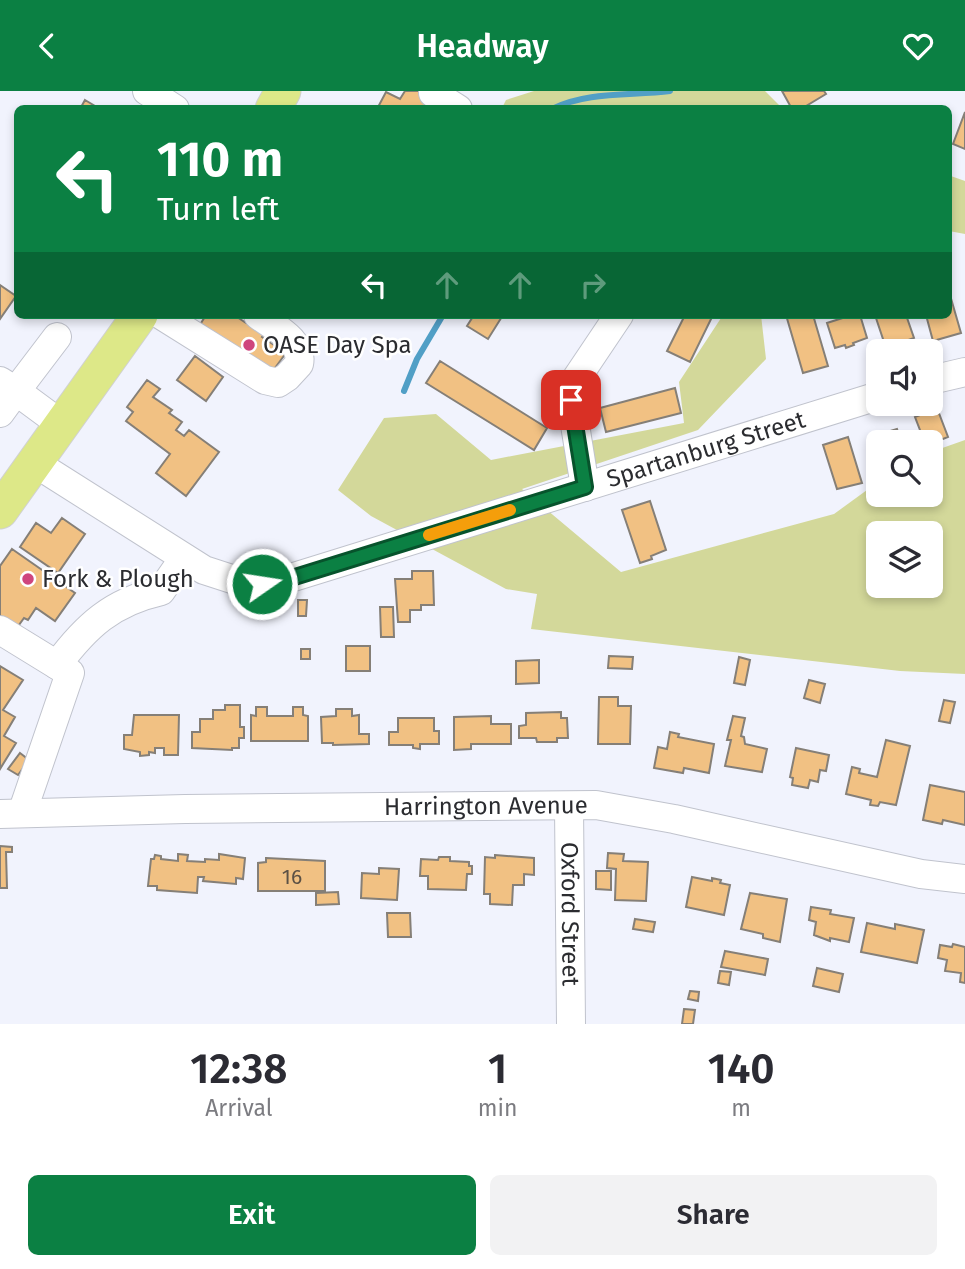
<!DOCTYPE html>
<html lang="en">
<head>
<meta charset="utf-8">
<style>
	:root { --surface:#fff; --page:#f2f2f3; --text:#2b2b33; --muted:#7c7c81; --accent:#0b8043 }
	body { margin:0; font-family:"Fira Sans",sans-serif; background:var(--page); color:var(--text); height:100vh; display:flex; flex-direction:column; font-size:26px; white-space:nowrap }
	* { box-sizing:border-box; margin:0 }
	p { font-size:23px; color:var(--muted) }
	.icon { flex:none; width:38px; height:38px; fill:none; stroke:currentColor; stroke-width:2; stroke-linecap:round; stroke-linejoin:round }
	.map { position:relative; height:933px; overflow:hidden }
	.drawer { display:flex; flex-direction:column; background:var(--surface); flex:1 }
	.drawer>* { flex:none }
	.banner { position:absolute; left:14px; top:14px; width:938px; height:214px; border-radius:10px; box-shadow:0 4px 10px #0003; background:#0b8043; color:#fff; overflow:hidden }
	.fabs { position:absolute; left:866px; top:248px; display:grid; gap:14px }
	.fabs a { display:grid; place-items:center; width:77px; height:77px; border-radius:10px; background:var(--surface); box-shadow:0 4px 10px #0003; font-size:35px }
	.pin { position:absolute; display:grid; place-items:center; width:60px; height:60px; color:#fff; margin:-30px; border-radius:14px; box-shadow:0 4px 10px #0006 }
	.me { position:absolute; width:77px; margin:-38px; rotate:77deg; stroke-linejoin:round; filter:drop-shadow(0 0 5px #0008) }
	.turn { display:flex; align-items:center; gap:24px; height:147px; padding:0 28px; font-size:32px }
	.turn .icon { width:91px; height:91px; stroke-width:2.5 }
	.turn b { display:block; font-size:49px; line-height:60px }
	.lanes { display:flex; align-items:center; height:66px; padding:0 28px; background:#0003; justify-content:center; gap:35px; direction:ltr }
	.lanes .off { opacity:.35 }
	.eta { display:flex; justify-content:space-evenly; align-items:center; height:119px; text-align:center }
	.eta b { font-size:42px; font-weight:600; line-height:49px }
	.primary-button { display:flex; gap:14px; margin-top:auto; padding:14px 28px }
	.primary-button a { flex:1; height:80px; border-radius:10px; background:var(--accent); color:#fff; font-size:28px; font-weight:600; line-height:80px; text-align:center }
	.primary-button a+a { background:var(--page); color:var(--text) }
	header { display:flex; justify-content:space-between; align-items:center; height:91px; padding:0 28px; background:var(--accent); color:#fff; font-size:32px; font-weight:600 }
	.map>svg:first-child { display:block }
</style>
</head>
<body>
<header><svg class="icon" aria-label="back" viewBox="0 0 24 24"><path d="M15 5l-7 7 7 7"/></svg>Headway<svg class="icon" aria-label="heart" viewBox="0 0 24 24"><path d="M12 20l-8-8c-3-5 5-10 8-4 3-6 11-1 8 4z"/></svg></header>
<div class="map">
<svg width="965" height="933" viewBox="0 0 965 933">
	<rect width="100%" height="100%" fill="#f1f3fd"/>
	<path fill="#d3d89a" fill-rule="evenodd" d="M534 0H765L782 17H502L506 9Z
		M948 84 965 90V143L949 140Z
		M723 224H761L766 268 698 339 522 398 621 481 834 423 878 391V404H931V361L965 349V583L900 580 531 538 537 503 506 498 371 425 338 399 384 327 436 323 491 369 684 332 679 291ZM878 443H931V495H878Z"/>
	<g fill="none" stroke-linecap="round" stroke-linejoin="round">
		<path stroke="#519fc6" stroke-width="6" d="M552 18C587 0 632 5 670 0
			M404 300 417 268 443 224"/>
	</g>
	<path fill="#f1c183" stroke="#857f77" stroke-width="2" d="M405 0H434L424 18H377L386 1 400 8Z
		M782 0H824L826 3 801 18H792Z
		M85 9 100 18H80Z
		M965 21V58L953 53Z
		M0 194 16 205 0 228Z
		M950 204 961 242 933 250 926 224H948V205Z
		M206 224H234L246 232 250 227 267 239 262 246 286 262 269 285 198 237Z
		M474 224H503L488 248 467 235Z
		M685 224H713L690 271 667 260Z
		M786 224H813L828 275 803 282Z
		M852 224H860L867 247 853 252 854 254 846 257 845 254 835 257 827 232Z
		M875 224H906L914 247 886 257Z
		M195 265 223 286 206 310 177 289Z
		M440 270 547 337 534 359 426 292Z
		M147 289 160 298 153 306 172 319 169 322 182 331 176 339 184 345 189 339 219 361 186 405 156 382 170 363 126 330 133 321 127 316Z
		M675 297 681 322 606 341 600 317Z
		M937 317 948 346 933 352V354L931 355V352H925L915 326Z
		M897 338 902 352H879L877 344Z
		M848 346 862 392 837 398 823 354Z
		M650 410 666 459 651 465 652 468 640 472 622 419Z
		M62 427 85 443 58 482 20 456 36 432 51 442Z
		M12 458 75 502 55 530 36 517 28 529 24 527 16 538 0 526V475Z
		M412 480H433L434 514H421V519H410V531H398L395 488H412Z
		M298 509H307L306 525H298Z
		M380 516H393L394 546H381Z
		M346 555H370V580H346Z
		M301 558H310V568H301Z
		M609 565 633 566 632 578 608 577Z
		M739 566 750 569 745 594 734 592Z
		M539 569V592L516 593V570Z
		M0 575 23 589 3 619 15 626 4 645 16 652 0 678Z
		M809 589 825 593 820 612 804 607Z
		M599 606H618V615H631L630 653H598Z
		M944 609 955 611 950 632 939 630Z
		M225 614H240V636H244V647H239V657H232V659L192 657V641H200V628H213V619H225Z
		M256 616H267V625H293V616H303V624L308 625V650H251V624L256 625Z
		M336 618H352V625L359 624V643H369V653L333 654V652H322L321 626 336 625Z
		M561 621V627H567L568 647H557V651H537L536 647H519V635L526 634V622Z
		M134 624H179L178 664H164V657H155V662L149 661V664L140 665V661L124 658V644H132Z
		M491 625V633H511V653H471V658L454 659V626Z
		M733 625 745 627 741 645 744 646 745 653 767 658 762 681 725 675 731 649H727Z
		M398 627H434V640H439V653H420V658L413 657V654H389V641H398Z
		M670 641 679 643 678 646 714 653 709 682 684 677 683 682 654 677 658 656 667 658Z
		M886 649 910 655 896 714 880 711 878 715 870 714 871 709 846 703 852 676 860 678 859 682 877 686Z
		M796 657 829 664 826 680 820 679 818 691 810 689 808 697 792 694 793 687 790 686Z
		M20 662 29 669 18 684 8 678Z
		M930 694 965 701V734L943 729 942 733 923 729Z
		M0 755 12 756V761H6L7 797H0Z
		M608 762 624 763 623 770 648 771 646 810 615 809 616 778 607 777Z
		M178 763 188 764 187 770 205 771V768L219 769V763L245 767 243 788 236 787V793L203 790 204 786H198L197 802 157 799V795H148L151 768H154L155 764 161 765V768L178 770Z
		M495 764 534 767V784L524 783V794H513L512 814 490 813V803H484L485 766 495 767Z
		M439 766H450V770L469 771V775H472V783H467L466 799 428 798V785H420L421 768 438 769Z
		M266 767 325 770V800H258V772L266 771Z
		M379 777 399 778 397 809 361 807 362 782 379 783Z
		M596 780H611V799L596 798Z
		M692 786 712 790V787L721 789 720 792 730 794 724 824 686 816Z
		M338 801 339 813 316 814V802Z
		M750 802 787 808 780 851 763 847V843L741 838Z
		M811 816 831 819 830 823 854 827 849 851 830 847V850L814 844 816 831 809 829Z
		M387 822H410L411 846H388Z
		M635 828 655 831 653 841 633 838Z
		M867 832 895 838V833L924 839 917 872 861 861Z
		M953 853 965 856V892L960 891 961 882 945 880 947 869 938 867 940 854 952 856Z
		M725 860 768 868 765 884 721 876Z
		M817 877 843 883 839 901 813 895Z
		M720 880 731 881 729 894 718 892Z
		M690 900 699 901 698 910 688 908Z
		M684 918 695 919 693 933H682Z"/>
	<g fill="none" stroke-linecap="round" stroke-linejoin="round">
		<g stroke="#c0c3cd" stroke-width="30">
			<g id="minor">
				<path d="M147 0 175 18"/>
				<path d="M433 2 458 18"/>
				<path d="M161 224 265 289 278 292 287 286 299 273C304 250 274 236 258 224"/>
				<path d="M57 246 16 300 62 334"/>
				<path d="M931 289 965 281"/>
				<path d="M0 290 16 300 0 322"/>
				<path id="s1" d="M35 372 204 479 241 491 262 493 284 489 878 305"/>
				<path d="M585 396 571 309 576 288 619 224"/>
				<path d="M0 539 70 582 22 722"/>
				<path d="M57 574C86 535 112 511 161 500L184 467"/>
				<path id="s2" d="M569 715 571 933"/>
				<path id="s3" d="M0 723 185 718 596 714 674 728 921 783 965 788"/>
			</g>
		</g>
		<g stroke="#d0d1d1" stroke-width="37">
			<path id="major" d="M273 18 283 0
				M0 420 140 224"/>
		</g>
		<use href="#minor" stroke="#fff" stroke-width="28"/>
		<use href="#major" stroke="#dde888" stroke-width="35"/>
	</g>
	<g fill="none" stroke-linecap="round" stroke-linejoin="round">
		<g stroke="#07532c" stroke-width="18">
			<path id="route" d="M262 493 285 489 585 396 571 309"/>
		</g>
		<use href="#route" stroke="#0b8043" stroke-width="12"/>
		<path stroke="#f59e0b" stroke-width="12" d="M429 444 510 419"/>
	</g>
	<g fill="#cf457d" stroke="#fff" stroke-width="2.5">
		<circle cx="249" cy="254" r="7"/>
		<circle cx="28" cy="488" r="7"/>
	</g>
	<g text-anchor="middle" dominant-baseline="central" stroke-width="5" stroke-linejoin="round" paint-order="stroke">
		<g font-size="21" fill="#5c5145">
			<text x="292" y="786">16</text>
		</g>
		<g font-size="24" fill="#2b2c30" stroke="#fff" text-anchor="start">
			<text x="263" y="254">OASE Day Spa</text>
			<text x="42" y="488">Fork &amp; Plough</text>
		</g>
		<g font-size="24" fill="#2b2c30" stroke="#fff">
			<text stroke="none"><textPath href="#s1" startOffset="724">Spartanburg Street</textPath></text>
			<text stroke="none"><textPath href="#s3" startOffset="486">Harrington Avenue</textPath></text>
			<text stroke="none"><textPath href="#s2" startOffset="108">Oxford Street</textPath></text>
		</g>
	</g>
</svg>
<div class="fabs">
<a><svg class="icon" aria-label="sound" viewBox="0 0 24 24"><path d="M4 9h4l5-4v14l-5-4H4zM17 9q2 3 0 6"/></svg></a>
<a><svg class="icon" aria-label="search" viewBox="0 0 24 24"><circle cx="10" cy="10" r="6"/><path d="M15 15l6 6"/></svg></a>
<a><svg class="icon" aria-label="layers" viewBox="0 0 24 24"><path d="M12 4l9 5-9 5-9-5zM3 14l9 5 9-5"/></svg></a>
</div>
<div class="pin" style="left:571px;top:309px;background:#d93025"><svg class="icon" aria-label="arrive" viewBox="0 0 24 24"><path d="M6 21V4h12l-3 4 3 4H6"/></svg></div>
<svg class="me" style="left:262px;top:493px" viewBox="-20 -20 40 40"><circle r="17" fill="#0b8043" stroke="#fff" stroke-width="3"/><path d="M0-11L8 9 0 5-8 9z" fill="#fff"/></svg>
<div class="banner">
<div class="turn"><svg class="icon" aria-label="left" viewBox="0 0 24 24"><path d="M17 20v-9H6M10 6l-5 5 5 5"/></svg><div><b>110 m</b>Turn left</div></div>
<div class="lanes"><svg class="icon" aria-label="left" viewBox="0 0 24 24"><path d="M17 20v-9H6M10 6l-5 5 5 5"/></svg><svg class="icon off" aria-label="ahead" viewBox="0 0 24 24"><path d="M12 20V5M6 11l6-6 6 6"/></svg><svg class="icon off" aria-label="ahead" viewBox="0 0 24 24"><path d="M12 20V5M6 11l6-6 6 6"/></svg><svg class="icon off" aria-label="right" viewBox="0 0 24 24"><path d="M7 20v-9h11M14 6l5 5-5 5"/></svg></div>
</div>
</div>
<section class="drawer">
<div class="eta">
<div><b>12:38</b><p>Arrival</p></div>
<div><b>1</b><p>min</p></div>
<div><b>140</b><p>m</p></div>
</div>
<div class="primary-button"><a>Exit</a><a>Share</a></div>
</section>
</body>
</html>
